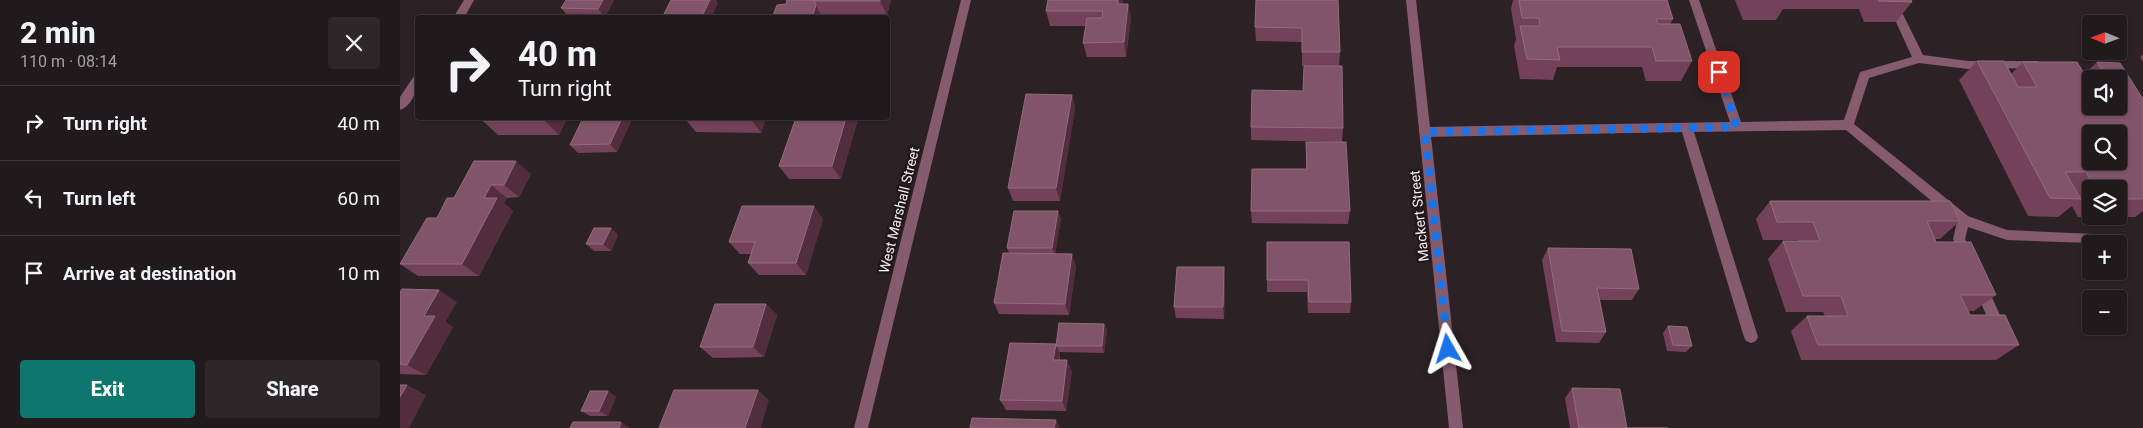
<!DOCTYPE html>
<html lang="en">
<head>
<meta charset="utf-8">
<style>
	:root { --surface:#211a1c; --page:#2d2729; --text:#f1f3f6; --muted:#a2a1a3; --line:#3e383b; --accent:#0f766e }
	body { margin:0; font-family:Roboto,sans-serif; background:var(--page); color:var(--text); height:100vh; display:flex; flex-direction:column; font-size:19px; white-space:nowrap }
	* { box-sizing:border-box; margin:0 }
	p { font-size:16px; color:var(--muted) }
	.icon { flex:none; width:28px; height:28px; fill:none; stroke:currentColor; stroke-width:2; stroke-linecap:round; stroke-linejoin:round }
	.map { position:relative; flex:1; overflow:hidden }
	.panel { display:flex; flex-direction:column; background:var(--surface); width:400px }
	.panel>* { flex:none }
	.banner { position:absolute; left:15px; top:15px; width:475px; height:105px; border-radius:5px; box-shadow:0 1px 4px #0004,0 0 0 1px var(--line); background:#211a1c; color:var(--text); overflow:hidden }
	.needle { width:32px; rotate:271deg }
	.tools { position:absolute; left:1682px; top:15px; display:grid; gap:10px }
	.tools a { display:grid; place-items:center; width:45px; height:45px; border-radius:5px; background:var(--surface); box-shadow:0 1px 4px #0004,0 0 0 1px var(--line); font-size:25px }
	.pin { position:absolute; display:grid; place-items:center; width:42px; height:42px; color:#fff; margin:-21px; border-radius:10px; box-shadow:0 2px 8px #0006 }
	.me { position:absolute; width:55px; margin:-28px; rotate:354deg; stroke-linejoin:round; filter:drop-shadow(0 0 4px #0008) }
	.turn { display:flex; align-items:center; gap:18px; height:105px; padding:0 20px; font-size:22px }
	.turn .icon { width:65px; height:65px; stroke-width:2.5 }
	.turn b { display:block; font-size:35px; line-height:42px }
	.round { display:grid; place-items:center; flex:none; width:52px; height:52px; border-radius:5px; background:var(--page) }
	.summary { display:flex; align-items:center; justify-content:space-between; height:85px; padding:0 20px }
	h1 { font-size:30px; font-weight:800; line-height:38px }
	.button { display:flex; gap:10px; margin-top:auto; padding:10px 20px }
	.button a { flex:1; height:58px; border-radius:5px; background:var(--accent); color:#fff; font-size:20px; font-weight:800; line-height:58px; text-align:center }
	.button a+a { background:var(--page); color:var(--text) }
	ul { padding:0; list-style:none }
	li { display:flex; align-items:center; gap:15px; height:75px; padding:0 20px; border-top:1px solid var(--line) }
	li div { flex:1 }
	li b { display:block; font-size:19px }
	li em { font-style:normal }
	main { display:flex; flex:1; min-height:0 }
	.map>svg:first-child { display:block }
</style>
</head>
<body>
<main>
<section class="panel">
<div class="summary"><div><h1>2 min</h1><p>110 m · 08:14</p></div><a class="round"><svg class="icon" aria-label="close" viewBox="0 0 24 24"><path d="M6 6l12 12M18 6L6 18"/></svg></a></div>
<ul>
<li><svg class="icon" aria-label="right" viewBox="0 0 24 24"><path d="M7 20v-9h11M14 6l5 5-5 5"/></svg><div><b>Turn right</b></div><em>40 m</em></li>
<li><svg class="icon" aria-label="left" viewBox="0 0 24 24"><path d="M17 20v-9H6M10 6l-5 5 5 5"/></svg><div><b>Turn left</b></div><em>60 m</em></li>
<li><svg class="icon" aria-label="arrive" viewBox="0 0 24 24"><path d="M6 21V4h12l-3 4 3 4H6"/></svg><div><b>Arrive at destination</b></div><em>10 m</em></li>
</ul>
<div class="button"><a>Exit</a><a>Share</a></div>
</section>
<div class="map">
<svg width="1743" height="428" viewBox="0 0 1743 428">
	<rect width="100%" height="100%" fill="#2c2226"/>
	<g fill="none" stroke-linecap="round" stroke-linejoin="round">
		<path fill="#875b6e" fill-rule="evenodd" d="M1289 0H1299L1341 122 1444 120 1460 72 1512 57 1486 0H1496L1523 55 1568 61H1638L1640 64 1634 68 1568 69 1519 63 1469 78 1454 124 1568 216 1607 230 1716 235 1720 236 1722 240 1720 244 1607 240 1568 227 1565 239 1573 257 1572 261 1567 263 1562 261 1553 239 1557 222 1446 130 1294 132 1358 337 1356 341 1351 343 1346 341 1344 337 1282 132 1025 137 1021 135 1019 132 1021 129 1025 127 1330 122Z
			M1580 280 1585 282 1605 326 1607 330 1605 334 1600 336 1595 334 1573 286 1575 282Z"/>
		<path fill="#875b6e" fill-rule="evenodd" d="M561 0H571L468 428H454Z
			M1006 0H1016L1063 428H1049Z"/>
		<path fill="#875b6e" fill-rule="evenodd" d="M64 0H74L64 18H53Z
			M18 75C18 87 13 106 0 110V97L14 76Z"/>
	</g>
	<path fill="#734159" fill-rule="evenodd" d="M214 0 205 17 168 16 161 8Z
		M387 0H491L487 15H422L420 13 419 18H372L386 4Z
		M648 0H723L722 4H728L731 18 726 57H687L683 43 686 26H650L646 11Z
		M938 0 940 52 939 66H902V42L856 41 855 27Z
		M1113 0H1267L1273 19 1270 24 1292 61 1281 81H1246L1242 67H1157L1153 80 1120 79 1114 46 1116 39 1111 9Z
		M1335 0H1511L1512 2 1496 22H1464L1459 9H1383L1376 20H1343Z
		M1743 54V62L1740 57Z
		M1577 61H1604L1611 74 1623 62H1677L1685 74 1697 62 1720 63 1743 99V211L1735 217H1678L1672 206 1658 217 1628 216 1559 80ZM1691 79H1719V106H1691ZM1691 134H1719V161H1691ZM1691 189H1719V216H1691Z
		M903 91 943 128 942 142 851 140V127Z
		M672 95 675 108 660 201H613L608 188Z
		M85 118H167L159 135H98L83 121Z
		M285 118H366L361 133 296 132 285 119Z
		M396 118H454L457 122 441 179H389L379 166Z
		M232 119 217 152 178 153 170 145Z
		M906 142 950 211 948 224 852 223 851 211 906 169Z
		M74 161 131 174 119 197 107 198 104 203 113 211 79 276H18L0 264 37 218 54 198Z
		M1370 201 1560 221 1540 239H1534L1536 242 1596 295 1574 311H1568L1570 315 1619 345 1596 360H1401L1391 331 1407 316H1425L1423 312H1386L1368 259 1383 241H1398L1397 240H1363L1356 219Z
		M661 218 655 254 676 266 669 315 599 314 594 303 609 253 607 248Z
		M423 219 406 275H359L348 263 351 254H340L329 242Z
		M211 228 218 235 211 251H194L186 244Z
		M867 242 951 302 950 313H908L907 292H867Z
		M1148 248 1239 289 1232 300H1200L1206 332 1199 343 1156 342 1142 260Z
		M825 279 824 319 776 318 774 307Z
		M0 292 57 302 45 322 53 327 26 375 0 374Z
		M366 304 377 315 364 357 313 358 300 347Z
		M704 324 707 330 704 353 659 352 660 354V360L672 371 666 411 606 410 600 400 656 344Z
		M1268 326 1292 346 1286 352 1267 351 1263 333Z
		M1172 388 1227 428H1268H1170L1165 398Z
		M208 391 216 397 208 416H190L181 411Z"/>
	<path fill="#512d3d" d="M203 0H214L205 17 198 9Z
		M310 0H316L318 3 311 18H301Z
		M480 0H491L487 15 480 1Z
		M718 0H723L721 18 718 4Z
		M728 4 731 18 726 57 724 42Z
		M416 5 420 13 419 18H412Z
		M672 95 675 108 660 201 656 188Z
		M147 118H167L159 135 145 121Z
		M222 118H230L232 119 217 152 210 144Z
		M352 118H366L361 133 351 119Z
		M446 118H454L457 122 441 179 432 166Z
		M116 161 131 174 119 197 104 185Z
		M91 185 107 198 104 203 113 211 79 276 62 264 84 198Z
		M414 206 423 219 406 275 396 263Z
		M658 211 661 218 655 255 652 248Z
		M211 228 218 235 211 251 203 244Z
		M672 254 676 266 669 315 665 304Z
		M824 267 825 279 824 319 823 307Z
		M39 290 57 302 45 322 53 327 26 375 7 365 24 316Z
		M366 304 377 315 364 357 353 347Z
		M704 324 707 330 704 353 702 346Z
		M656 344 660 354 658 370 653 360Z
		M667 360 672 371 666 411 662 401Z
		M7 385 26 395 9 428H0V397Z
		M358 390 369 400 361 428H345Z
		M208 391 216 397 208 416 199 411Z
		M656 420 660 428H654Z
		M221 422 230 428H219Z"/>
	<path fill="#815469" stroke="#936c7e" fill-rule="evenodd" d="M166 0H203L198 9 161 8Z
		M271 0H310L301 18H262Z
		M387 0H414V1L416 5 412 18H372L377 5 386 4Z
		M414 0H480V1H414Z
		M648 0H718V4H728L724 42 683 43 687 18H702L703 11H646Z
		M856 0H938L940 52H902V28L855 27Z
		M1119 0H1267L1273 19H1256L1258 24H1280L1292 61H1256L1252 47H1157L1160 60 1127 59 1120 26H1140L1139 18H1122Z
		M1479 0H1511L1512 2 1479 1Z
		M1577 61H1604L1618 87H1637L1623 62H1677L1691 85V106H1719V79H1707L1697 62 1720 63 1743 99V199H1719V189H1696L1686 172H1665L1681 199 1650 198ZM1691 134H1719V161H1691Z
		M904 66H942L943 128 851 127 852 90 903 91Z
		M626 94 672 95 656 188H608Z
		M85 118H147L145 121H83Z
		M183 118H222L210 144 170 145Z
		M285 118H352L351 119H285Z
		M396 118H446L432 166H379Z
		M906 142H946L950 211H851L852 169H907Z
		M74 161H116L104 185H91L84 198H97L62 264H0L27 218H37L47 198H54Z
		M1370 201H1550L1560 221H1527L1536 242H1571L1596 295H1560L1570 315H1605L1619 345H1418L1407 316H1448L1441 296H1403L1383 241H1420L1413 222H1377Z
		M342 206H414L396 263H348L355 242H329Z
		M614 211H658L652 248H607Z
		M194 228H211L203 244H186Z
		M867 242H949L951 302H909L908 280H867Z
		M1148 248 1231 249 1239 289 1197 288 1206 332 1162 331Z
		M603 253 672 254 665 304 594 303Z
		M777 267H824L823 307H774Z
		M2 289 39 290 24 316H35L7 365 0 364V292Z
		M315 304H366L353 347H300Z
		M659 323 704 324 702 346H656Z
		M1268 326 1287 327 1292 346 1273 345Z
		M610 343 656 344 653 360H667L662 401 600 400Z
		M0 385H7L0 397Z
		M1172 388 1220 389 1227 428H1268H1179Z
		M274 390H358L345 428H259Z
		M190 391H208L199 411H181Z
		M572 418 656 420 654 428H570Z
		M173 422H221L219 428H170Z"/>
	<g fill="none" stroke-linecap="round" stroke-linejoin="round">
		<path stroke="#1a73e8" stroke-width="9" stroke-dasharray="0 16.2" d="M1048 349 1025 132 1337 127 1319 72"/>
	</g>
	<g text-anchor="middle" dominant-baseline="central" stroke-width="5" stroke-linejoin="round" paint-order="stroke">
		<g font-size="14" fill="#f6eff2" stroke="#22181c">
			<text transform="translate(499 210) rotate(-76)">West Marshall Street</text>
			<text transform="translate(1019 216) rotate(-96)">Mackert Street</text>
		</g>
	</g>
</svg>
<div class="tools">
<a><svg class="needle" viewBox="-14 -14 28 28"><path d="M0-13l5 13h-10z" fill="#e53935"/><path d="M0 13l5-13h-10z" fill="#a2a1a3"/></svg></a>
<a><svg class="icon" aria-label="sound" viewBox="0 0 24 24"><path d="M4 9h4l5-4v14l-5-4H4zM17 9q2 3 0 6"/></svg></a>
<a><svg class="icon" aria-label="search" viewBox="0 0 24 24"><circle cx="10" cy="10" r="6"/><path d="M15 15l6 6"/></svg></a>
<a><svg class="icon" aria-label="layers" viewBox="0 0 24 24"><path d="M12 4l9 5-9 5-9-5zM3 14l9 5 9-5"/></svg></a>
<a>+</a>
<a>−</a>
</div>
<div class="pin" style="left:1319px;top:72px;background:#d93025"><svg class="icon" aria-label="arrive" viewBox="0 0 24 24"><path d="M6 21V4h12l-3 4 3 4H6"/></svg></div>
<svg class="me" style="left:1048px;top:349px" viewBox="-20 -20 40 40"><path d="M0-17L14 15 0 8-14 15z" fill="#1a73e8" stroke="#fff" stroke-width="4"/></svg>
<div class="banner">
<div class="turn"><svg class="icon" aria-label="right" viewBox="0 0 24 24"><path d="M7 20v-9h11M14 6l5 5-5 5"/></svg><div><b>40 m</b>Turn right</div></div>
</div>
</div>
</main>
</body>
</html>
